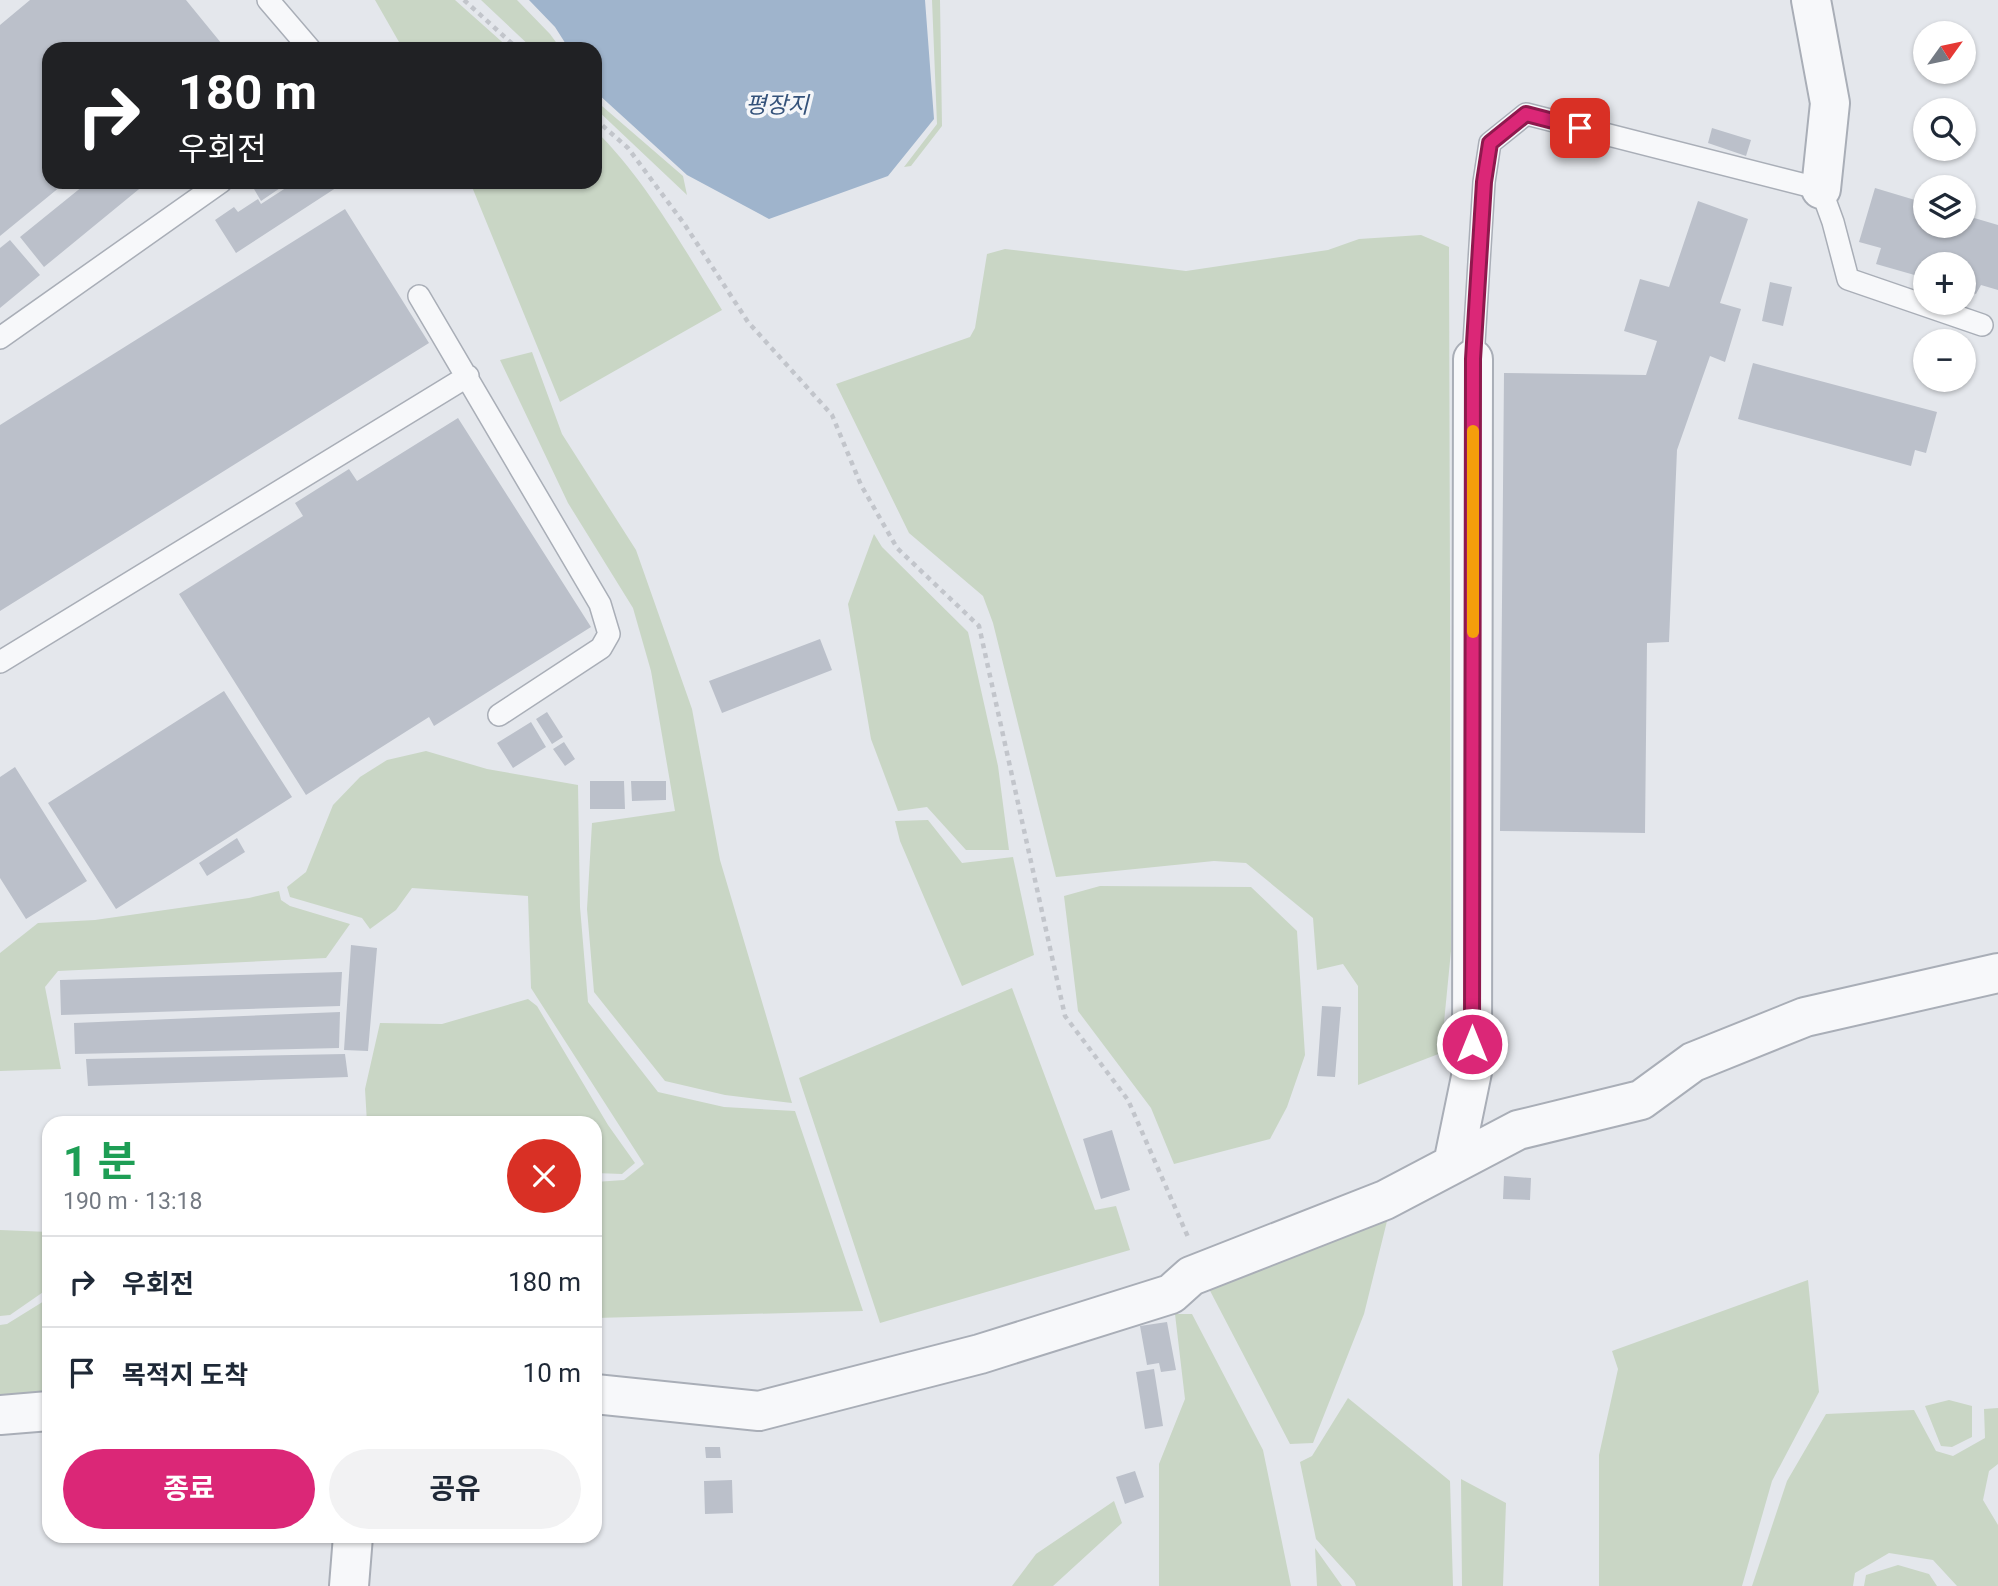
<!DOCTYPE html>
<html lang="ko">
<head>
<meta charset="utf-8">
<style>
	:root { --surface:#fff; --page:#f2f2f3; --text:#1f2937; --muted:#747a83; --line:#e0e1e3; --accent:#db2777 }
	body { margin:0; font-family:Roboto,"Noto Sans KR",sans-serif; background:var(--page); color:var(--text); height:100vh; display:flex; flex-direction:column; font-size:26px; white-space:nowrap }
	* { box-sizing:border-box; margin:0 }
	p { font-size:23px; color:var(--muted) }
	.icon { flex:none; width:38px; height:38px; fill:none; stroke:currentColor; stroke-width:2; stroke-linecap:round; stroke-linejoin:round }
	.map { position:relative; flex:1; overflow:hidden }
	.details { position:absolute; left:42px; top:1116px; width:560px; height:427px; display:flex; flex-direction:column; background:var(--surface); border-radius:21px; box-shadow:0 2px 5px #0004 }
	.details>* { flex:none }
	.guide { position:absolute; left:42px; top:42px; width:560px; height:147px; border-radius:21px; box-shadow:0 2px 5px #0004; background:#202124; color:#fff; overflow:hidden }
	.needle { width:46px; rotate:57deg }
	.tools { position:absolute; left:1913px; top:21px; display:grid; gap:14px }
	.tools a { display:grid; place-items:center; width:63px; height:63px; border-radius:50%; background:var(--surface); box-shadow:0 2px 5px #0004; font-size:35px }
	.pin { position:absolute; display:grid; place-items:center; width:60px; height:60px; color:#fff; margin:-30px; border-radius:14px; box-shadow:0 4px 10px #0006 }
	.me { position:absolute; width:77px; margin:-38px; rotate:0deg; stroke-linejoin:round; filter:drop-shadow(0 0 5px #0008) }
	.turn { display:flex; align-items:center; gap:24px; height:147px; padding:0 21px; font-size:32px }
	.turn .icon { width:91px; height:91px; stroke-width:2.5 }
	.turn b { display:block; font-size:49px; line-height:60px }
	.round { display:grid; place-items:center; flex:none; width:74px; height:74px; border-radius:37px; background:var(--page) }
	.overview { display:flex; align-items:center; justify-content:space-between; height:119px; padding:0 21px }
	h1 { font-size:42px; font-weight:700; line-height:52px; color:#1e9e55 }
	.action { display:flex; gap:14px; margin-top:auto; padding:14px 21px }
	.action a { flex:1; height:80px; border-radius:42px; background:var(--accent); color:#fff; font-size:28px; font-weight:700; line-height:80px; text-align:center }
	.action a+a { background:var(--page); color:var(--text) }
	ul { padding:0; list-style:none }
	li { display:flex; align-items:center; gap:21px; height:91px; padding:0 21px; border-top:2px solid var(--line) }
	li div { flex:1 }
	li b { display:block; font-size:26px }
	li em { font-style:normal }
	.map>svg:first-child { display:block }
</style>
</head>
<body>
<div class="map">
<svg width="1998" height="1586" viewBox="0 0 1998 1586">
	<rect width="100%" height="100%" fill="#e4e7ec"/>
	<path fill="#c9d6c5" d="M375 0H455L510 49H403Z
		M481 0H517L550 34 561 49H533Z
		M932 0H940L942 126 911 166 904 167 937 124Z
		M595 100 683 176 687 195 595 108Z
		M595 130C645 179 685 250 722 310L560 402 470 182H595Z
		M1421 235 1449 247 1451 951 1441 1053 1358 1085V986L1343 964 1317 970 1313 918 1246 863 1214 861 1056 877 993 623 983 596 909 533 836 384 970 337 975 328 987 254 1005 249 1186 271 1328 250 1359 239Z
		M532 352 562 434 636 550 692 709 720 860 792 1103 725 1095 665 1081 594 992 587 909 592 823 675 811 651 671 633 608 568 503 500 360Z
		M874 534 882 547 968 632 998 766 1009 850H966L927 807 898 811 871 739 848 604Z
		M426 751 487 769 578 785 580 907 588 1002 658 1092 724 1107 795 1111 863 1311 595 1318V1182L624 1180 644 1164 531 988 528 896 412 888 396 910 370 929 362 918 290 897 287 887 306 872 333 805 360 777 387 760Z
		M928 820 962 863 1013 857 1034 955 962 986 900 841 895 821Z
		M1100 886 1251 887 1297 931 1305 1055 1287 1107 1270 1139 1174 1164 1151 1108 1078 1011 1064 896Z
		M279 891 281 900 290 906 350 924 326 958 58 971 45 987 61 1069 0 1071V953L38 923 95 920 249 898Z
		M1012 988 1095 1210 1116 1206 1130 1250 880 1323 799 1078Z
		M528 999 537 1006 608 1125 635 1163 622 1174 595 1173V1124L367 1123 365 1089 380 1023 442 1024Z
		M1389 1213 1364 1314 1313 1443 1290 1444 1207 1285Z
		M0 1230 49 1232V1288L10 1315 0 1316Z
		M1808 1280 1819 1392 1772 1481 1742 1586H1599V1455L1618 1369 1612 1351Z
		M49 1298V1393L0 1398V1325L7 1324Z
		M1175 1314H1192L1263 1450 1291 1586H1159V1464L1185 1399Z
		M1348 1398 1450 1481 1453 1586H1356L1354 1581 1316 1539 1300 1462 1312 1456Z
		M1949 1400 1972 1406V1437L1952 1447 1941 1446 1925 1406Z
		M1998 1408V1464L1989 1471 1983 1500 1998 1525V1586H1957L1933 1560 1889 1553 1855 1573 1853 1586H1752L1787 1481 1826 1414 1914 1410 1936 1451 1953 1456 1985 1438 1984 1409Z
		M1461 1479 1506 1503 1503 1586H1462Z
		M1114 1501 1122 1523 1053 1586H1012L1036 1554Z
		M1315 1548 1342 1586H1317Z
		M1898 1565 1929 1574 1937 1586H1864L1866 1575Z"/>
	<path fill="#9fb4cc" d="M529 0H925L934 119 888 176 769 219 687 175 597 93 595 89V49H569L555 27Z"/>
	<path fill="#bbc0ca" d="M30 0H186L226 49H49V182H66L0 236V25Z
		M1712 128 1751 140 1746 156 1708 143Z
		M88 182H141L144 185 44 267 20 237Z
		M265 182H289L261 201 254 189Z
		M295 182H345L236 253 215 220 234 207 238 212 258 199 261 204Z
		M1875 188 1925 203V226H1964V215L1998 225V290L1981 285 1976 294 1964 290V264H1925V278L1876 264 1881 248 1859 242Z
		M1698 201 1748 219 1720 303 1741 309 1725 362 1710 356 1677 450 1669 642 1647 643 1645 833 1500 831 1504 373 1646 375 1657 341 1624 331 1640 279 1669 287Z
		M345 209 429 343 0 611V425Z
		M10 240 40 275 0 308V248Z
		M1770 282 1792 287 1783 326 1762 321Z
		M1753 363 1937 412 1926 453 1915 450 1911 466 1738 419Z
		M458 418 591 627 434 726 429 717 306 795 179 594 303 516 295 503 349 469 357 481Z
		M820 639 832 670 722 713 709 681Z
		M224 691 292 797 116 909 48 803Z
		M547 712 563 737 552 744 536 719Z
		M531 722 546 747 513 768 497 743Z
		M564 742 575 759 565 766 553 749Z
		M15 767 87 881 26 919 0 878V777Z
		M590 781H624L625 809H590Z
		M631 781H666V800L632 801Z
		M237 838 245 852 207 876 199 863Z
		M351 945 377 948 368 1051 344 1050Z
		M342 972 340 1006 61 1015 60 980Z
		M1322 1006 1341 1007 1335 1077 1317 1076Z
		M340 1012 339 1048 75 1054 74 1023Z
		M345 1054 348 1077 88 1086 86 1059Z
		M1112 1130 1130 1190 1101 1199 1083 1139Z
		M1504 1176 1531 1178 1530 1200 1503 1199Z
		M1167 1322 1176 1370 1161 1372 1159 1363 1147 1365 1140 1326Z
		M1154 1369 1163 1426 1145 1429 1136 1372Z
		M705 1447H720L721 1458H706Z
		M1135 1471 1144 1497 1125 1504 1116 1477Z
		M732 1480 733 1513 705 1514 704 1481Z"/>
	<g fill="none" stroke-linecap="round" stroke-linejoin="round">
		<g stroke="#a9aeb7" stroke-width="24">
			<path id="lane" d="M268 0 310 49
				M419 296 600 604 609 634 601 648 499 715
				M0 338 221 182
				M1473 359 1484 182 1490 143 1526 114 1821 189 1833 222 1848 279 1982 325
				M0 662 468 376"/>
		</g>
		<g stroke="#a9aeb7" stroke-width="42">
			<path id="street" d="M1811 0 1830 103 1821 189
				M1453 1164 1472 1072 1473 359
				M595 1394 759 1411 980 1354 1171 1294 1191 1276 1385 1200 1518 1130 1641 1100 1693 1062 1805 1017 1998 973
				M0 1415 49 1411
				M349 1586 353 1536"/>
		</g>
		<path stroke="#c2c5cb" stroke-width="4.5" stroke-dasharray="5 5" stroke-linecap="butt" d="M464 0 518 49
			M595 119 628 148 685 225 748 322 832 415 861 485 897 548 979 626 1065 1016 1128 1100 1188 1237"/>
		<use href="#lane" stroke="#f7f8fa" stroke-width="21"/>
		<use href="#street" stroke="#f7f8fa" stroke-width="38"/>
	</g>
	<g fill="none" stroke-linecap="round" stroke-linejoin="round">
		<g stroke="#8e194d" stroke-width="18">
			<path id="route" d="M1472 1044 1473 359 1484 182 1490 143 1526 114 1580 128"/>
		</g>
		<use href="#route" stroke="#db2777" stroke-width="12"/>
		<path stroke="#f59e0b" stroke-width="12" d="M1473 632V431"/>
	</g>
	<g text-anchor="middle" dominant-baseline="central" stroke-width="7" stroke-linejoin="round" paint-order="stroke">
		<g font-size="23" font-style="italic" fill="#34527a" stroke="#f4f6f9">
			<text x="777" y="105">평장지</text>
		</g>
	</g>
</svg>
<div class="tools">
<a><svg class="needle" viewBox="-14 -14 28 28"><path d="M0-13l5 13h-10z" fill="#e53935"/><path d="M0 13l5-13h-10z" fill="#747a83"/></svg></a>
<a><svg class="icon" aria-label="search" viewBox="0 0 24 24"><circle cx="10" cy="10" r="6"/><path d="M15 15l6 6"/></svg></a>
<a><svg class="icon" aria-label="layers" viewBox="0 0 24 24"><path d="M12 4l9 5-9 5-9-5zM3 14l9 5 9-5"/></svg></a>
<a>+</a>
<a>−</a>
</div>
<div class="pin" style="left:1580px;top:128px;background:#d93025"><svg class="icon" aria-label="arrive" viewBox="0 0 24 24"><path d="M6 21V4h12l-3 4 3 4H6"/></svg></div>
<svg class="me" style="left:1472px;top:1044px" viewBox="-20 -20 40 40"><circle r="17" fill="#db2777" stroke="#fff" stroke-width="3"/><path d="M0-11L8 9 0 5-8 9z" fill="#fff"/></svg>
<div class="guide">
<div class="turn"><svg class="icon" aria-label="right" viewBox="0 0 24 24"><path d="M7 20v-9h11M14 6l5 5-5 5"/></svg><div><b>180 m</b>우회전</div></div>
</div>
<section class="details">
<div class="overview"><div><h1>1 분</h1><p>190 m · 13:18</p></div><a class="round" style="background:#d93025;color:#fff"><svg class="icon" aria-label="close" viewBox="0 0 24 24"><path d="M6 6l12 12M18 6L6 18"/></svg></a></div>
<ul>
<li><svg class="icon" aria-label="right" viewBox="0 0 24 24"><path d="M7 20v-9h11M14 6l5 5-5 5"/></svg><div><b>우회전</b></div><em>180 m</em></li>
<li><svg class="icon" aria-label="arrive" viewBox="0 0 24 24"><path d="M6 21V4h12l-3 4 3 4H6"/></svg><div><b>목적지 도착</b></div><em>10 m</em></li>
</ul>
<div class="action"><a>종료</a><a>공유</a></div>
</section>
</div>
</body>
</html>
